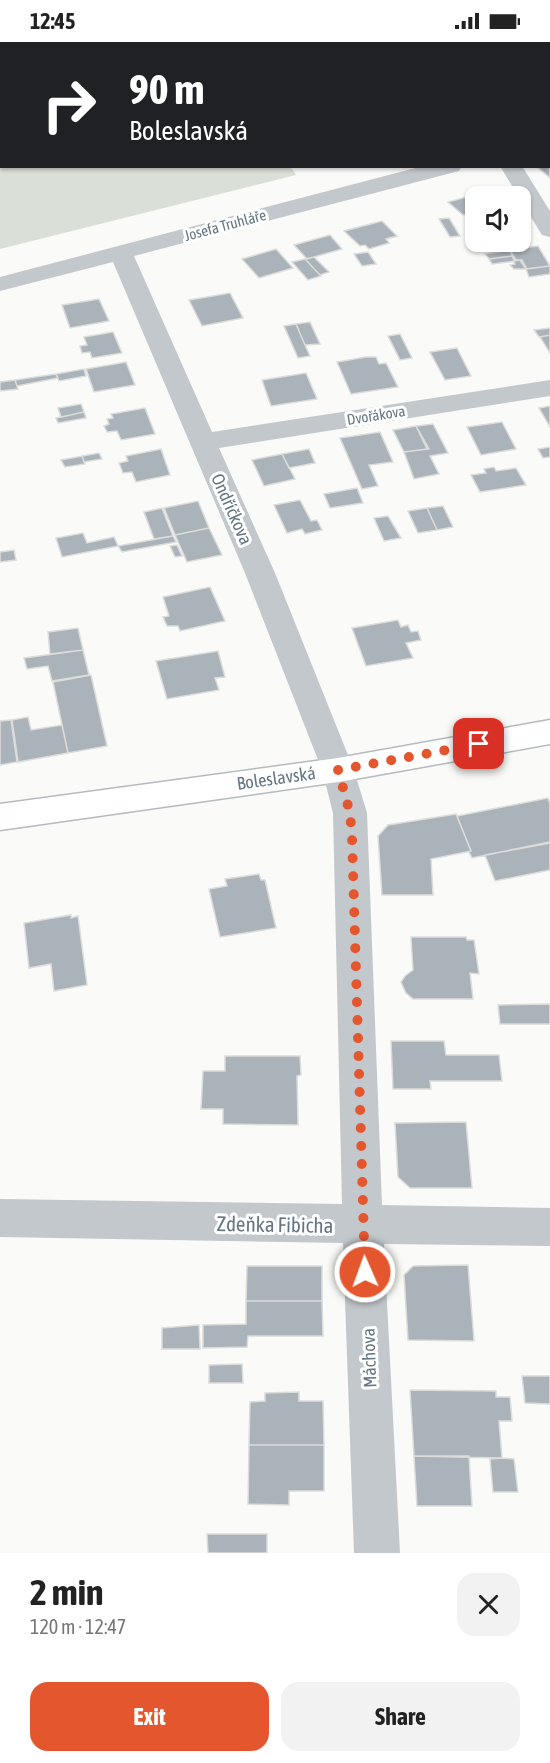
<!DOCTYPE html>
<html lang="en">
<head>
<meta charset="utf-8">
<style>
	:root { --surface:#fff; --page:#f2f2f2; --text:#222; --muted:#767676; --accent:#e4572e }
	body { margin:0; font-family:"Asap Condensed",sans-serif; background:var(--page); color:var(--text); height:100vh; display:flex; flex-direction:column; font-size:22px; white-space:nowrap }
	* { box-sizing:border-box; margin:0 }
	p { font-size:20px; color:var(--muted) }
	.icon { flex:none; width:33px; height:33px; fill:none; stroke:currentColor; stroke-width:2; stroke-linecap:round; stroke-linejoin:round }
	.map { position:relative; height:1511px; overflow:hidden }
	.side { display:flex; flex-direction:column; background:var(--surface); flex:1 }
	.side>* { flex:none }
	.top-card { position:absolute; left:0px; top:0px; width:550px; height:126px; box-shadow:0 2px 4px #0004; background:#202124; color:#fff; overflow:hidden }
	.controls { position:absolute; left:465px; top:144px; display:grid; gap:12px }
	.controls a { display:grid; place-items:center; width:66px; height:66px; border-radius:12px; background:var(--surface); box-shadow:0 2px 4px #0004; font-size:30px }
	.pin { position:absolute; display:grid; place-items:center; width:51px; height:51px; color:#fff; margin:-26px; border-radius:12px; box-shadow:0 3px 9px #0006 }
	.me { position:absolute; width:66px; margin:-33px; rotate:358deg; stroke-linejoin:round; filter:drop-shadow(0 0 4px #0008) }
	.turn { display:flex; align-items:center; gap:21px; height:126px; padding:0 30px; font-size:27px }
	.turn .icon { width:78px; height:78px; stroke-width:2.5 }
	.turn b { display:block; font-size:42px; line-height:51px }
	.round { display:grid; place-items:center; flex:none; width:63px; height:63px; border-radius:18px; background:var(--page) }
	.headline { display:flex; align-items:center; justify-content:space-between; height:102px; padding:0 30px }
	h1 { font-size:36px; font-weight:700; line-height:45px }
	.action { display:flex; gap:12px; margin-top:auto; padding:12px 30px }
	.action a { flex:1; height:69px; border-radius:18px; background:var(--accent); color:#fff; font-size:24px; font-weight:700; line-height:69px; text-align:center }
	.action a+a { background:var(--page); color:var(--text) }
	.status { display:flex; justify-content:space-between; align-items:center; height:42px; padding:0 30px; background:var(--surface); direction:ltr }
	.status svg { height:16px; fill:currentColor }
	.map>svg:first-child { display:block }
</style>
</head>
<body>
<div class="status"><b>12:45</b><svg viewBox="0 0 49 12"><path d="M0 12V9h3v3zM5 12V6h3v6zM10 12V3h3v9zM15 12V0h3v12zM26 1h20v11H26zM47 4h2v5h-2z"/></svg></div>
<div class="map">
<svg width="550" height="1511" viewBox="0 0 550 1511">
	<rect width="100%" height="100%" fill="#fafaf8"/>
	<path fill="#dadfd7" d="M0 0H203L204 1 2 2 0 68Z
		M0 69 2 124H290L296 133 0 207Z"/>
	<path fill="#aab3b9" stroke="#dcdcda" stroke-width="1.5" d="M500 0H550V4L549 2H494Z
		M549 120H550V136L536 124H549Z
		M481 151 486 154H476V169L463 173 448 160Z
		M449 176 460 194 450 195 439 177Z
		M382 179 397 194 386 197 389 201 369 207 365 203 360 204 344 189Z
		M330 193 342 207 307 217 294 203Z
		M538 204 550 224 527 227 522 218H516L510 208Z
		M276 207 293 226 259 236 242 217Z
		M510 208 512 214 489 217 485 212Z
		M368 210 376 222 362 224 354 212Z
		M512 214 515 219 492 222 489 217Z
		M314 215 329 230 320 233 305 217Z
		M305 217 320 233 321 234 308 238 292 220Z
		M520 218 526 227H514L510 223 515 222 513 219Z
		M550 224V232L529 235 526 227Z
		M230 251 243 276 202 284 189 258Z
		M99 257 109 279 70 286 62 263Z
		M310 280 320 302 305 303 296 282Z
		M296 282 305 303 310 314 298 316 284 284Z
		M550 286V293L539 295 534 288Z
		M113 290 122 311 92 316 90 310 82 311 80 304 87 303 84 295Z
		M400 292 412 316 400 318 388 294Z
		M550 293V311L540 295Z
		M457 306 471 334 445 338 430 310Z
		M366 315H376L379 322 386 321 398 345 351 352 337 320Z
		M126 320 135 343 94 350 86 327Z
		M84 327 86 334 59 339 56 332Z
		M306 331 317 357 271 364 262 338Z
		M56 332 58 336 17 344 15 338Z
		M15 338 18 347 0 349V340Z
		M81 362 84 370 61 375 58 366Z
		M550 364V385L539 366Z
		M145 366 155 392 121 398 117 389 107 390 104 384 109 382 107 377 113 376 111 372Z
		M84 370 86 376 58 381 56 376Z
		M502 380 516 407 481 413 467 385Z
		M433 382 448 411 430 414 439 432 414 437 404 410 429 407 416 384Z
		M416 384 427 407 404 410 393 388Z
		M380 390 393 420 369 423 378 444 362 447 340 396Z
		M550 405V415L543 416 538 407Z
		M161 407 170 433 136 440 132 430 123 431 119 421 128 419 126 414Z
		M309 407 315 421 289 426 282 412Z
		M99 411 102 417 84 420 82 414Z
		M282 412 295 437 264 444 252 418Z
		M82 414 85 422 65 425 61 418Z
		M494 425 496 429 516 426 526 443 480 450 471 433 486 431 484 427Z
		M357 446 363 461 330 466 324 452Z
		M300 458 311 479 317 478 322 488 305 492 302 487 287 491 274 463Z
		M198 459 209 486 175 493 164 466Z
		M443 464 453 485 437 488 427 466Z
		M162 466 173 494 154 497 144 470Z
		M427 466 437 488 418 491 408 469Z
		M388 474 401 496 384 499 374 476Z
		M209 486 222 513 187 520 175 493Z
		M83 491 87 501 114 495 118 504 62 515 56 496Z
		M173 494 176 500 122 510 118 504Z
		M177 503 182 514 175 515 170 504Z
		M14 508 16 518 0 520V510Z
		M210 545 225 579 180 589 178 584H167L163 575 169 574 163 555Z
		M398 578 401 585 408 583 411 590 418 589 421 598 406 601 413 616 366 624 352 586Z
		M78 586 83 608 50 612 48 590Z
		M83 608 89 633 52 639 48 624 27 627 24 616Z
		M218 609 225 635 215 636 219 648 167 657 156 619Z
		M91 633 107 704 68 711 53 640Z
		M28 675 31 688 62 683 68 711 18 720 12 678Z
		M11 678 17 720 0 723V679Z
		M548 756 550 762V800L472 816 469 810 471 809 457 774Z
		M456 772 471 809 431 817 433 853H382L378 794 388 783Z
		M550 801V828L495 839 485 813Z
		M259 832 261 838H265L276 886 220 895 209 847 227 844 225 837Z
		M71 873V876L78 874 87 943 54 949 51 922 29 926 24 881Z
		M411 895H466L467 898H474L479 932 470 931 473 957H413L406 951 401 940 405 934 413 928Z
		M550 962V982H500L498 963Z
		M391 999H444L446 1013H499L502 1039H430L431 1047H393Z
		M225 1014H300L301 1033 297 1034 298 1083 223 1082V1067H201L203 1029H225Z
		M466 1080 472 1146H410L398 1135 395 1081Z
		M468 1223 474 1299 408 1298 404 1233 413 1224Z
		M247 1224H322V1259H246Z
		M246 1259H322L323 1294H248L247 1305 203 1306V1283L246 1282Z
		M199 1283 200 1307H162V1286Z
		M242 1322 243 1341H209V1323Z
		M522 1334H550V1362L525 1361Z
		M410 1348 496 1349V1355H510L512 1379H499L502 1416 414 1414Z
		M299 1350V1359H323L324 1403H249L250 1360 265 1359V1351Z
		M249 1403H324V1449H289V1463L248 1462Z
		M414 1414H469L472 1464H417Z
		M502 1416 514 1417 518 1450H493L490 1417Z
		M207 1492H267V1511H208Z"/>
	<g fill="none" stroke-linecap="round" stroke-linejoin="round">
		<g stroke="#b5babe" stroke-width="3">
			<path id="major" d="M550 678V702L338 740 0 788V762L338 716Z"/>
		</g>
		<path fill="#c3c8cc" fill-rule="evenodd" d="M429 0H450L451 2H430Z
			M549 92H550V104H549Z
			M423 124H462L459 129 134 214 212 390 550 338V354L219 406 275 531 354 728 367 771 382 1163 550 1166V1204L384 1202 400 1511H354L343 1201 0 1195V1157L342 1162 333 771 322 728 245 531 113 220 0 249V235Z
			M500 124H522L550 169V195L542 193Z"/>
		<use href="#major" fill="#fff" fill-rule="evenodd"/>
	</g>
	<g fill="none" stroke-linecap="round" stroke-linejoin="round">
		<path stroke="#e4572e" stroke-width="10" stroke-dasharray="0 18" d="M365 1230 352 795 350 771 338 728 479 702"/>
	</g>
	<g text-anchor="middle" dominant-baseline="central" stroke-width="6" stroke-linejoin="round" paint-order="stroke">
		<g font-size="15" fill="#657683" stroke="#fff">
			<text transform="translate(225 183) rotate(-15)">Josefa Truhláře</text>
			<text transform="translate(376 373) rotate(-9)">Dvořákova</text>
		</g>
		<g font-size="18" fill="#657683" stroke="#fff">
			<text transform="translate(232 467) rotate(66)">Ondříčkova</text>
			<text transform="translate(276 736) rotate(-8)">Boleslavská</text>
			<text transform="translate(369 1316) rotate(-92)">Máchova</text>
		</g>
		<g font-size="21" fill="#657683" stroke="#fff">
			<text transform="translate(275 1182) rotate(1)">Zdeňka Fibicha</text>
		</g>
	</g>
</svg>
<div class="controls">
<a><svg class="icon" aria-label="sound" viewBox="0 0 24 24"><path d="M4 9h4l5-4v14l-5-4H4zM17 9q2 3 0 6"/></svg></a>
</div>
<div class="pin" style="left:479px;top:702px;background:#d93025"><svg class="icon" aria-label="arrive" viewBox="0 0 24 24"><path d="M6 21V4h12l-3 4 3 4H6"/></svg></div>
<svg class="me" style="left:365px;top:1230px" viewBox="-20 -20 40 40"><circle r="17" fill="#e4572e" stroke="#fff" stroke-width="3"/><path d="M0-11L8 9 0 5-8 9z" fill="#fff"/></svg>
<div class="top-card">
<div class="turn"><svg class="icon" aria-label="right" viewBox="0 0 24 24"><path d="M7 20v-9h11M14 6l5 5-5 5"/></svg><div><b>90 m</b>Boleslavská</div></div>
</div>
</div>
<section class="side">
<div class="headline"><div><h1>2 min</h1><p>120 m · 12:47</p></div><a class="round"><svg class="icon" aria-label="close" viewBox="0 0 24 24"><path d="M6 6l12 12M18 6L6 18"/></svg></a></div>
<div class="action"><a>Exit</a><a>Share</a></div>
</section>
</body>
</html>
